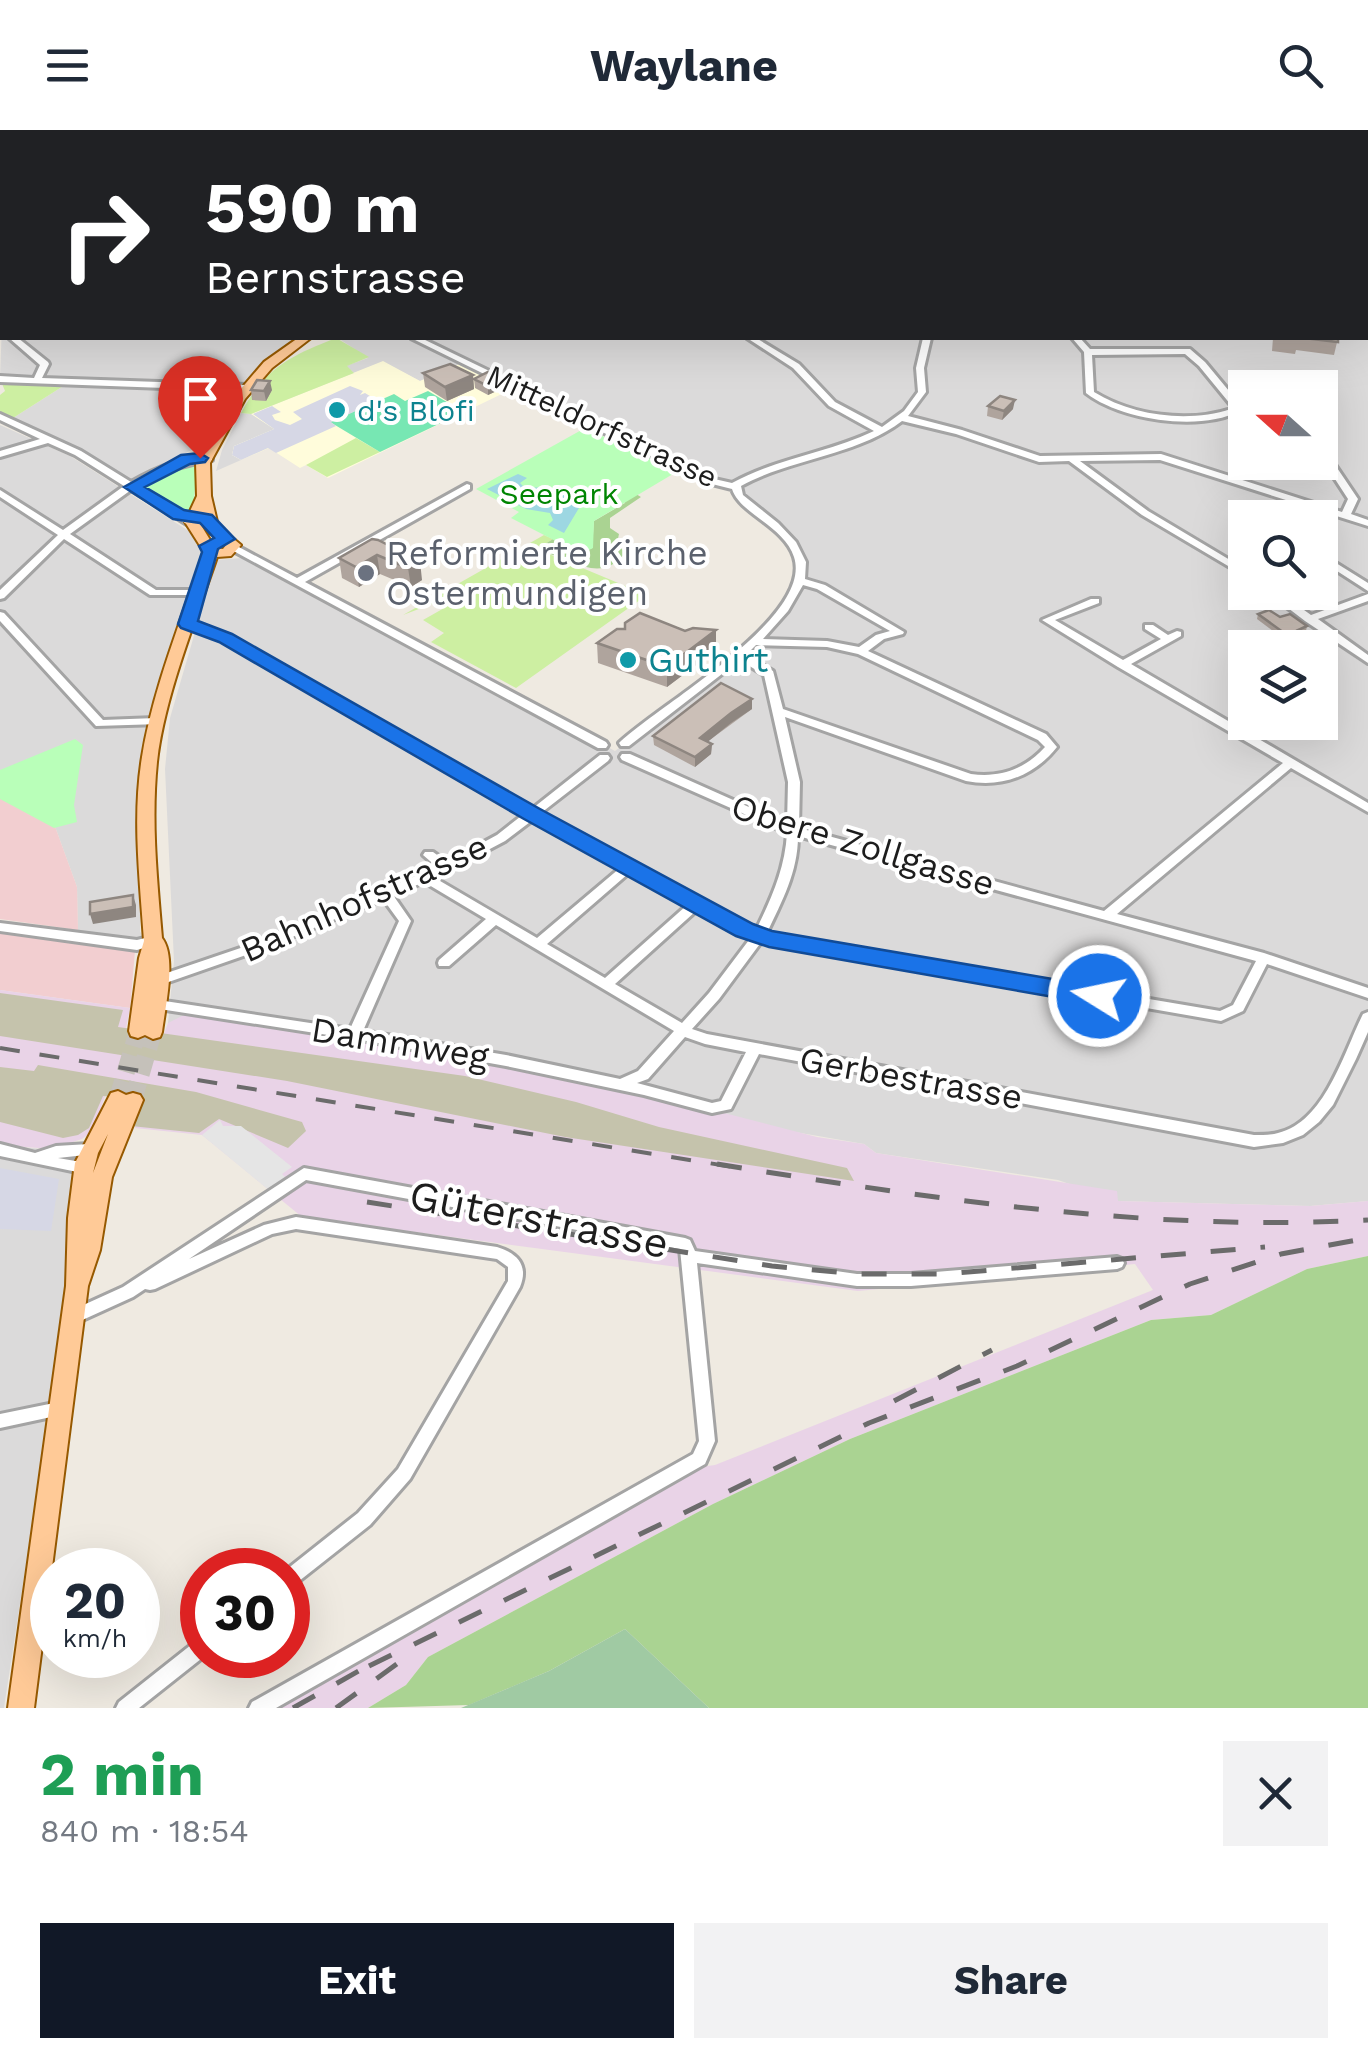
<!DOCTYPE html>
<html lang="en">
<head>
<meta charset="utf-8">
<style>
	:root { --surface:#fff; --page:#f2f2f3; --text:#1f2937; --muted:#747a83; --accent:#111827 }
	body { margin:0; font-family:"Work Sans",sans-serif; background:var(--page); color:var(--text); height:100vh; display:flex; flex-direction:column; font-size:38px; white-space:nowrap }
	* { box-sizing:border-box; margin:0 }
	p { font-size:32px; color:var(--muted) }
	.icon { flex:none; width:55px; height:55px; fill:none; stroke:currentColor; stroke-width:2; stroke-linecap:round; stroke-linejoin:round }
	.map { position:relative; height:1578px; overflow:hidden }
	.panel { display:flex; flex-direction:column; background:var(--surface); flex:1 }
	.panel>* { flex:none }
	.hud { position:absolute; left:0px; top:0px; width:1370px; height:210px; box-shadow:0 10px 40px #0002; background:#202124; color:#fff; overflow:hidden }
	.needle { width:65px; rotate:291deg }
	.fabs { position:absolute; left:1228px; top:240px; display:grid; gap:20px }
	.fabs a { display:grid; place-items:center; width:110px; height:110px; border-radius:0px; background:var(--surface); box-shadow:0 10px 40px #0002; font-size:50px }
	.speed { position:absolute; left:30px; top:1418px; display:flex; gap:20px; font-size:50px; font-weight:700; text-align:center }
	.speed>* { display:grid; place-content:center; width:130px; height:130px; border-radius:50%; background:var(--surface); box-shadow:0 10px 40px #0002; line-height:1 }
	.speed small { font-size:25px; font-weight:400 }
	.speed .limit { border:15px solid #d22; background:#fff; color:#111 }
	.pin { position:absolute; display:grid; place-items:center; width:85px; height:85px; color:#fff; margin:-102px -42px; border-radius:50% 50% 50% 0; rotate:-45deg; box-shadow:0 0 10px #0007 }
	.pin .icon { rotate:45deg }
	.me { position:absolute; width:110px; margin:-55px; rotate:280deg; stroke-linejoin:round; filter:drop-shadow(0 0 8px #0008) }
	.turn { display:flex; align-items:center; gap:35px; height:210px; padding:0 40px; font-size:45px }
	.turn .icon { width:130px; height:130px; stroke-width:2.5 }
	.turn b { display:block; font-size:70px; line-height:85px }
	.round { display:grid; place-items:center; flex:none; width:105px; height:105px; border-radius:0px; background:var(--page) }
	.head { display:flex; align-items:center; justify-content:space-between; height:170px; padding:0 40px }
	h1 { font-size:60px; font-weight:700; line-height:75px; color:#1e9e55 }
	.primary-button { display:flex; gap:20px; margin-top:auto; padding:20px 40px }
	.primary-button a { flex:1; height:115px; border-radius:0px; background:var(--accent); color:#fff; font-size:40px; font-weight:700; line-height:115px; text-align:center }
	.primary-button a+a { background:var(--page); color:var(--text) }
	header { display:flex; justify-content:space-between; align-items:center; height:130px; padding:0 40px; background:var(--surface); font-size:45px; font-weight:700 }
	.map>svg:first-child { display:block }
</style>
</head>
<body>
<header><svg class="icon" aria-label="menu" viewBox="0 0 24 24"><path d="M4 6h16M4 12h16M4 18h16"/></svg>Waylane<svg class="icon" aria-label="search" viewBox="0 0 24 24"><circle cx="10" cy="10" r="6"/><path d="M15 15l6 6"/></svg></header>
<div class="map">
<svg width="1368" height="1578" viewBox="0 0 1368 1578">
	<rect width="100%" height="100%" fill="#efeae1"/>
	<path fill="#dbdada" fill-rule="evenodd" d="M1368 109V1071L1310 1076 1118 1071 1058 1050 876 1023 864 1014 168 893 174 831 165 639 170 588 216 430 242 428 435 523 615 621 761 508 788 476 803 429 738 360 420 208H1368ZM1245 258H1320V332H1245ZM1245 388H1320V462H1245ZM1289 517 1320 518V592H1245V518Z
		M2 194V208H296L245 254 0 247Z
		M338 208H406L462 233 420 251 383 232 354 243 346 236 368 228Z
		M68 253 239 260 209 311 131 351 86 322 13 288Z
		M241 283 254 284 275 299 234 316 232 325 241 330 216 341 222 320Z
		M0 295 70 326 192 403 202 416 149 591 142 640 140 802 153 812 78 808 77 757 53 691 0 653Z
		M0 1015 43 1019 78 1045 49 1283 4 1578H0Z"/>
	<path fill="#f2ced0" d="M0 653 53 691 77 757 78 800 0 789Z
		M0 802 135 821 130 878 0 860Z"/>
	<path fill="#e9d3e7" d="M0 860 130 878 126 898 164 904 168 893 188 883 395 915 639 961 817 1007 864 1014 876 1023 1117 1061 1118 1071 1310 1076 1368 1071V1126L1307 1139 1211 1185 1151 1190 850 1309 713 1374 428 1527 406 1555 368 1578H268L693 1338 715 1335 1153 1160 1135 1134 858 1161 302 1087 202 1005 135 998 145 971 105 966 93 1001 82 1009 51 1019 0 1015Z"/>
	<path fill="#fffcdb" d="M383 231 420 251 462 233 512 259 328 348 306 335 300 338 269 318 241 330 232 325 234 316 274 299 251 284Z"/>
	<path fill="#c5c3ac" d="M0 863 123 880 118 897 465 946 576 972 659 997 847 1038 854 1051 565 1007 287 951 0 906Z
		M38 935 196 962 302 992 306 1001 288 1018 219 989 199 1003 131 996 143 970 103 966 89 998 78 1005 63 1008 0 992V937L34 941Z"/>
	<path fill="#cdefa2" d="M336 208 369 227 347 236 354 243 251 284 241 283C265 238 290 226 336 208Z
		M1 251 68 253 13 288 0 283V265L5 261Z
		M356 308 380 322 327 347 306 335Z
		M544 405 553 409 545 414 544 422 647 465 516 558 431 512 444 503 423 490 446 477 440 471 403 485Z"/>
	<path fill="#aad392" d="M619 354 641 367 610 388V398L619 404 617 413 625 423C601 454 574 430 544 422L545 414 553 409 581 424 592 418 594 391 625 373Z
		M1368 1126V1578H709L625 1499 549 1541 469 1575 368 1578 406 1555 428 1527 713 1374 850 1309 1151 1190 1211 1185 1307 1139Z"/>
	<path fill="#a0caa3" d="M625 1499 709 1578H461L549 1541Z"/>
	<path fill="#b9ffb9" d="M585 298 678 341 594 391 593 418 581 424 511 388 519 382 476 359Z
		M186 333 197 335 193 383 178 380 145 357Z
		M75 609 83 615 74 675 77 692 54 698 0 669V640Z"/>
	<path fill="#77e7b3" d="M428 261 464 282 380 322 330 292 394 264 405 271Z"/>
	<path fill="#e5e5e5" d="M220 990 223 996H241L292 1037 282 1044 286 1048 270 1061 202 1005Z"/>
	<path fill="#d6d7e5" d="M350 256 363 261 360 265 365 263 378 271 331 292 336 296 276 323 268 318 241 330 232 325 234 316 274 299 253 284 272 276 281 282 272 285 275 290 290 295 302 289 293 282Z
		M0 1038 59 1049 51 1101 0 1099Z"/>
	<path fill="#9dd7e2" d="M518 344 527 348 520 353 525 358 546 357 577 370 579 378 564 403 548 395 553 390 550 383 526 379 487 359Z"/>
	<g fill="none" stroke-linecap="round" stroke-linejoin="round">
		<path stroke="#9dd7e2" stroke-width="2.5" d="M205 0 218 2"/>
		<path stroke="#c5c1ba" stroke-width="18" stroke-dasharray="18 9" stroke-linecap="butt" d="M118 968 138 901
			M133 970 153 902"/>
		<g stroke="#a4a4a4" stroke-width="6">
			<path id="minor" d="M352 0H363L366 2H357Z
				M618 0H626L624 2H618Z
				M859 0H867L868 2H861Z
				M1032 0H1040L1041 2H1034Z
				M0 81H2V86H0Z
				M0 193 2 194V200H0Z
				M9 208H18L48 232 49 234 42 248 247 255 251 258 247 261 0 252V246L34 248 40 235Z
				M411 208H421L710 348 732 353C777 328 828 323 874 301L829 276 793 238 747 208H756L799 234 835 272 882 297 904 281 918 262 916 238 923 208H931L924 238 926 262 908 286 962 300 1040 326 1161 324 1342 382 1348 369 1320 326V316L1323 317 1358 369 1351 384 1368 390V396L1160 330 1080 331 1148 381 1245 439V446L1142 385 1069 331 1039 332 956 304 902 291C856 326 792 328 741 356L743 365 778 393 796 412 806 432 805 449 825 455 904 502 903 504 884 509 868 521 1046 604 1057 617C1034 646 1002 658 966 651L785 587 800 652 799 698 1104 781 1283 633 1118 537 1042 490 1091 469H1099V473L1055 490 1123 530 1161 509 1145 499V495H1153L1168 505 1177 501 1181 502V506L1131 534 1368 673V682L1291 638 1117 784 1264 823 1368 858V868L1267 834 1243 881 1221 891 762 811 719 869 692 899 707 904 1254 1005C1262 1005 1271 1005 1278 1003 1325 992 1344 922 1363 884L1368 882V902L1356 929 1333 975 1319 992 1303 1005 1283 1013 1254 1017 759 924 731 979 712 983 644 965 506 936 367 911 153 878 151 875 153 872 158 870 350 899 399 791 383 769 266 818 160 855 155 853 154 850 155 847 258 812 437 737 423 725 425 722H433L447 732 497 705 525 683 221 510 183 496 182 494 187 491 229 506 533 678 600 625H608L610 628 608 631 541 683 699 772 757 798C772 767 785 738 787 703L622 630 620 627 622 624H630L787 694 788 652 764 545 740 530 629 616H621L619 613C657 576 814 488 794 427 784 396 740 384 732 359L704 352ZM803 455 817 459 890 501 876 505 859 517 827 511 763 509 788 481ZM756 515 827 517 858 524 1038 610 1045 617C1025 639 1001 648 971 644L783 579 773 541 746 525ZM534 689 620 738 537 808 435 748 505 711ZM798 706 1256 831 1233 875 1220 881 772 805 767 803C782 771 798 742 798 706ZM629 743 686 776 605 848 547 814ZM424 752 486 789 439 830 438 833 439 836H449L496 795 674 901 638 941 620 949 506 925 363 901 411 791 393 765ZM696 781 752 806 709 863 682 893 615 854ZM685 907 705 914 746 922 721 971 712 973 637 953 648 949Z
				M1072 208H1080L1090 219H1190L1205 232 1239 273V281C1201 302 1120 290 1086 263L1084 222ZM1185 224 1199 236 1231 275V279C1188 293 1133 286 1094 262L1092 225Z
				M1310 249 1314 252 1315 258H1307L1306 252Z
				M0 284 81 321 131 352C156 338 183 326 212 326V330C184 335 163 341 138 356L196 392V396H190L131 360 70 404 156 460H197L201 461V465H150L64 409 4 468 0 469V460L58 405 0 367V360L63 400 124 356 75 325 48 313 0 327V321L40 309 0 290Z
				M467 354 470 355V359L305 452 606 612 608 615 606 618H598L228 418 229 416H237L297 448Z
				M1320 423 1368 453V461L1320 430Z
				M1267 462H1279L1311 485 1368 464V471L1318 489 1368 525V533L1305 491Z
				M0 482 4 483 103 590 156 588 162 592 160 594 96 596 0 491Z
				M0 793 137 810 153 806 159 811 157 814 137 820 0 801Z
				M0 1014 35 1023 56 1016 89 1014 94 1016 96 1020 94 1024 58 1028 87 1033 89 1037 87 1041 82 1043 0 1026Z
				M304 1038 685 1108 690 1110 695 1121 857 1144H911L1117 1127 1122 1129 1124 1133 1122 1137 1117 1139 911 1156H857L697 1133 715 1311 705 1334 276 1578H249L252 1572 693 1324 699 1311 680 1119 306 1050 189 1129 264 1095 296 1087 497 1117C517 1123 529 1135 520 1157L410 1349 370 1395 294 1455 288 1457 286 1440 358 1383 398 1339 508 1151V1137L497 1129 296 1099 272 1104 155 1159 150 1160 145 1159 133 1167 78 1192 73 1194 68 1192 65 1187 68 1182 123 1157Z
				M59 1272 65 1274 67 1279 65 1284 0 1298V1284Z
				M202 1508V1525H206L139 1578H116L119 1572 196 1511Z"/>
		</g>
		<g stroke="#965900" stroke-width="4">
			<path id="major" d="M544 0H556L557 2H546Z
				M298 208H311L272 238 245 269 210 333 211 366 218 396 241 415 231 426 217 427C196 489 164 568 157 632 151 691 157 749 162 808 177 827 165 878 162 902L160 907 153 909 145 905 138 908 131 906 129 901 139 828 144 811C140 750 132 688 142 627 153 558 182 489 204 422L185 392 197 366 196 333 234 267 264 232ZM202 385 207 401 226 415 223 419 215 418 199 392Z
				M118 961 126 965 133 963 140 965 143 970 112 1047 100 1120 88 1156 34 1578H8L66 1156 68 1088 75 1033 111 963ZM108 1004 93 1043 98 1023Z"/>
		</g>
		<use href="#minor" fill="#fff" fill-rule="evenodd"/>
		<use href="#major" fill="#ffca97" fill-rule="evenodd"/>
		<path stroke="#6b6b6b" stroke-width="4" stroke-dasharray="20 20" stroke-linecap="butt" d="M0 918 733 1037"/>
		<path stroke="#6b6b6b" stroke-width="5" stroke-dasharray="25 25" stroke-linecap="butt" d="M717 1034C934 1069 1148 1102 1368 1090
			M367 1072 772 1136 858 1144H944L1265 1117
			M894 1271 992 1220
			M369 1536 869 1293 1017 1236 1190 1154 1281 1124 1368 1108
			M293 1578 380 1529
			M336 1578 401 1531"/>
	</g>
	<path fill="#afa49d" d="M1273 208H1338L1334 225 1296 220 1295 224 1272 221Z
		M423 243 473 245 474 259 447 271 425 257Z
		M474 249 503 258 488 265 475 258Z
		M251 260H272L266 271 252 270Z
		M988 276 1013 279 1002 290 987 286Z
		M378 410 422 450 411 457 380 444 359 457 342 448 339 428Z
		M1258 484 1307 496 1306 501 1301 503 1309 508 1307 513 1296 518 1257 489Z
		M625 499 685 501 716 500V520L667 557 598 533 597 513Z
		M752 569V579L707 612 712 614 711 624 695 637 654 615 653 606Z"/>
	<path fill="#8e8680" d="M473 245 474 259 447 271 445 257Z
		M502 249 503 258 488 265V256Z
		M270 251 272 260 266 271 264 261Z
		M1015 270 1013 279 1002 290 1004 281Z
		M377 425 380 444 359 457 356 437Z
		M420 431 422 450 411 457 408 438Z
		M716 500V520L667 557V537Z
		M1309 508 1307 513 1296 518 1298 513Z
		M752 569V579L731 593 700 618V608L731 583Z
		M712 614 711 624 695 637V627Z
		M133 765 136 775V787L93 794 90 784Z"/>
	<path fill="#cbbfb7" stroke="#8e8680" stroke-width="2.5" d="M707 0H741L742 2H707Z
		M1304 208H1338V212Z
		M450 234 473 245 445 257 423 243Z
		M488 242 502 249 488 256 474 249Z
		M257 250 270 251 264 261 251 260Z
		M1000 266 1015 270 1004 281 988 276Z
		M372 409 378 410 420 431 408 438 377 425 356 437 339 428Z
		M1269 480 1280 487 1290 484 1307 496 1298 500 1309 508 1298 513 1258 484Z
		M640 483 685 501 693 498 716 500 667 537 597 513 617 499H625V493Z
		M721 553 752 569 731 583 700 608 712 614 695 627 653 606Z
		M133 765V777L90 784V772Z"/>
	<path fill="#1a73e8" stroke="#114b97" stroke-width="2.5" d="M200 323 208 328 205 332 190 334 145 357 184 380 212 385 235 409 218 419 198 491 232 504 540 679 753 794 772 801 1099 857 1111 866 1107 872 1099 875 769 817 736 806 524 689 219 512 181 498 178 494 202 422 199 416 214 408 200 393 173 389 124 357 181 325Z"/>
	<g fill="#0f9aa8" stroke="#fff" stroke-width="4">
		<circle cx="337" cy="280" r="10"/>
		<circle cx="628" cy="530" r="10"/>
	</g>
	<circle fill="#6b7280" stroke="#fff" stroke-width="4" cx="366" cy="443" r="10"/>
	<g text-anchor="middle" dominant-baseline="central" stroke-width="8" stroke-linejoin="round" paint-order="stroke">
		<g font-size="30" fill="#0d838f" stroke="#fff" text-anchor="start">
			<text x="357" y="280">d's Blofi</text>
		</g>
		<g font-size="30" fill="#1d1d1d" stroke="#fff">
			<text transform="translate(602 296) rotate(25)">Mitteldorfstrasse</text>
		</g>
		<g font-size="30" fill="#008502" stroke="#fff">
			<text x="559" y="363">Seepark</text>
		</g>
		<g font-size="35" fill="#5b616d" stroke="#fff" text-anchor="start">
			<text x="386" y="423">Reformierte Kirche<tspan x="386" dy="40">Ostermundigen</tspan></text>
		</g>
		<g font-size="35" fill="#0d838f" stroke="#fff" text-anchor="start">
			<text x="648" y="530">Guthirt</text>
		</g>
		<g font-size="35" fill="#1d1d1d" stroke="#fff">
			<text transform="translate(863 715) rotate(17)">Obere Zollgasse</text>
			<text transform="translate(364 768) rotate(-24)">Bahnhofstrasse</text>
			<text transform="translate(400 913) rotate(9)">Dammweg</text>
			<text transform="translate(911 948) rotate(10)">Gerbestrasse</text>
		</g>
		<g font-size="42" fill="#1d1d1d" stroke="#fff">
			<text transform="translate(539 1089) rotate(11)">Güterstrasse</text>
		</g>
	</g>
</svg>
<div class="fabs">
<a><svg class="needle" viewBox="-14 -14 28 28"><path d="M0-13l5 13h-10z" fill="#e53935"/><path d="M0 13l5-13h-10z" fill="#747a83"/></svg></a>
<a><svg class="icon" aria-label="search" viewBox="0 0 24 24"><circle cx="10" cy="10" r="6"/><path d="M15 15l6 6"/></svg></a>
<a><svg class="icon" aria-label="layers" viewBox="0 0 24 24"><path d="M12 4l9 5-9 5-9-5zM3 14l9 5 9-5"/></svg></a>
</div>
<div class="speed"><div>20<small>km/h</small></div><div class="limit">30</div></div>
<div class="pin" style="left:200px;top:328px;background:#d93025"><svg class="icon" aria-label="arrive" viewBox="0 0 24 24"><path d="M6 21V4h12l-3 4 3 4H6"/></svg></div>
<svg class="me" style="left:1099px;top:866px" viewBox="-20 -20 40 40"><circle r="17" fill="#1a73e8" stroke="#fff" stroke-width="3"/><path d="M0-11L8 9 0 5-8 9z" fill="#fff"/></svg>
<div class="hud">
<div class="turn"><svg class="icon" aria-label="right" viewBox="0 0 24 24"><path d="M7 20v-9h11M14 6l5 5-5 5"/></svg><div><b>590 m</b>Bernstrasse</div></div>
</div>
</div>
<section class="panel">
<div class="head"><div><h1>2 min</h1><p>840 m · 18:54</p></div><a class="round"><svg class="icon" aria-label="close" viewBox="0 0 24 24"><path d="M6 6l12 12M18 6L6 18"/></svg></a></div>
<div class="primary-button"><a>Exit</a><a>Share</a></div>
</section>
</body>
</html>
